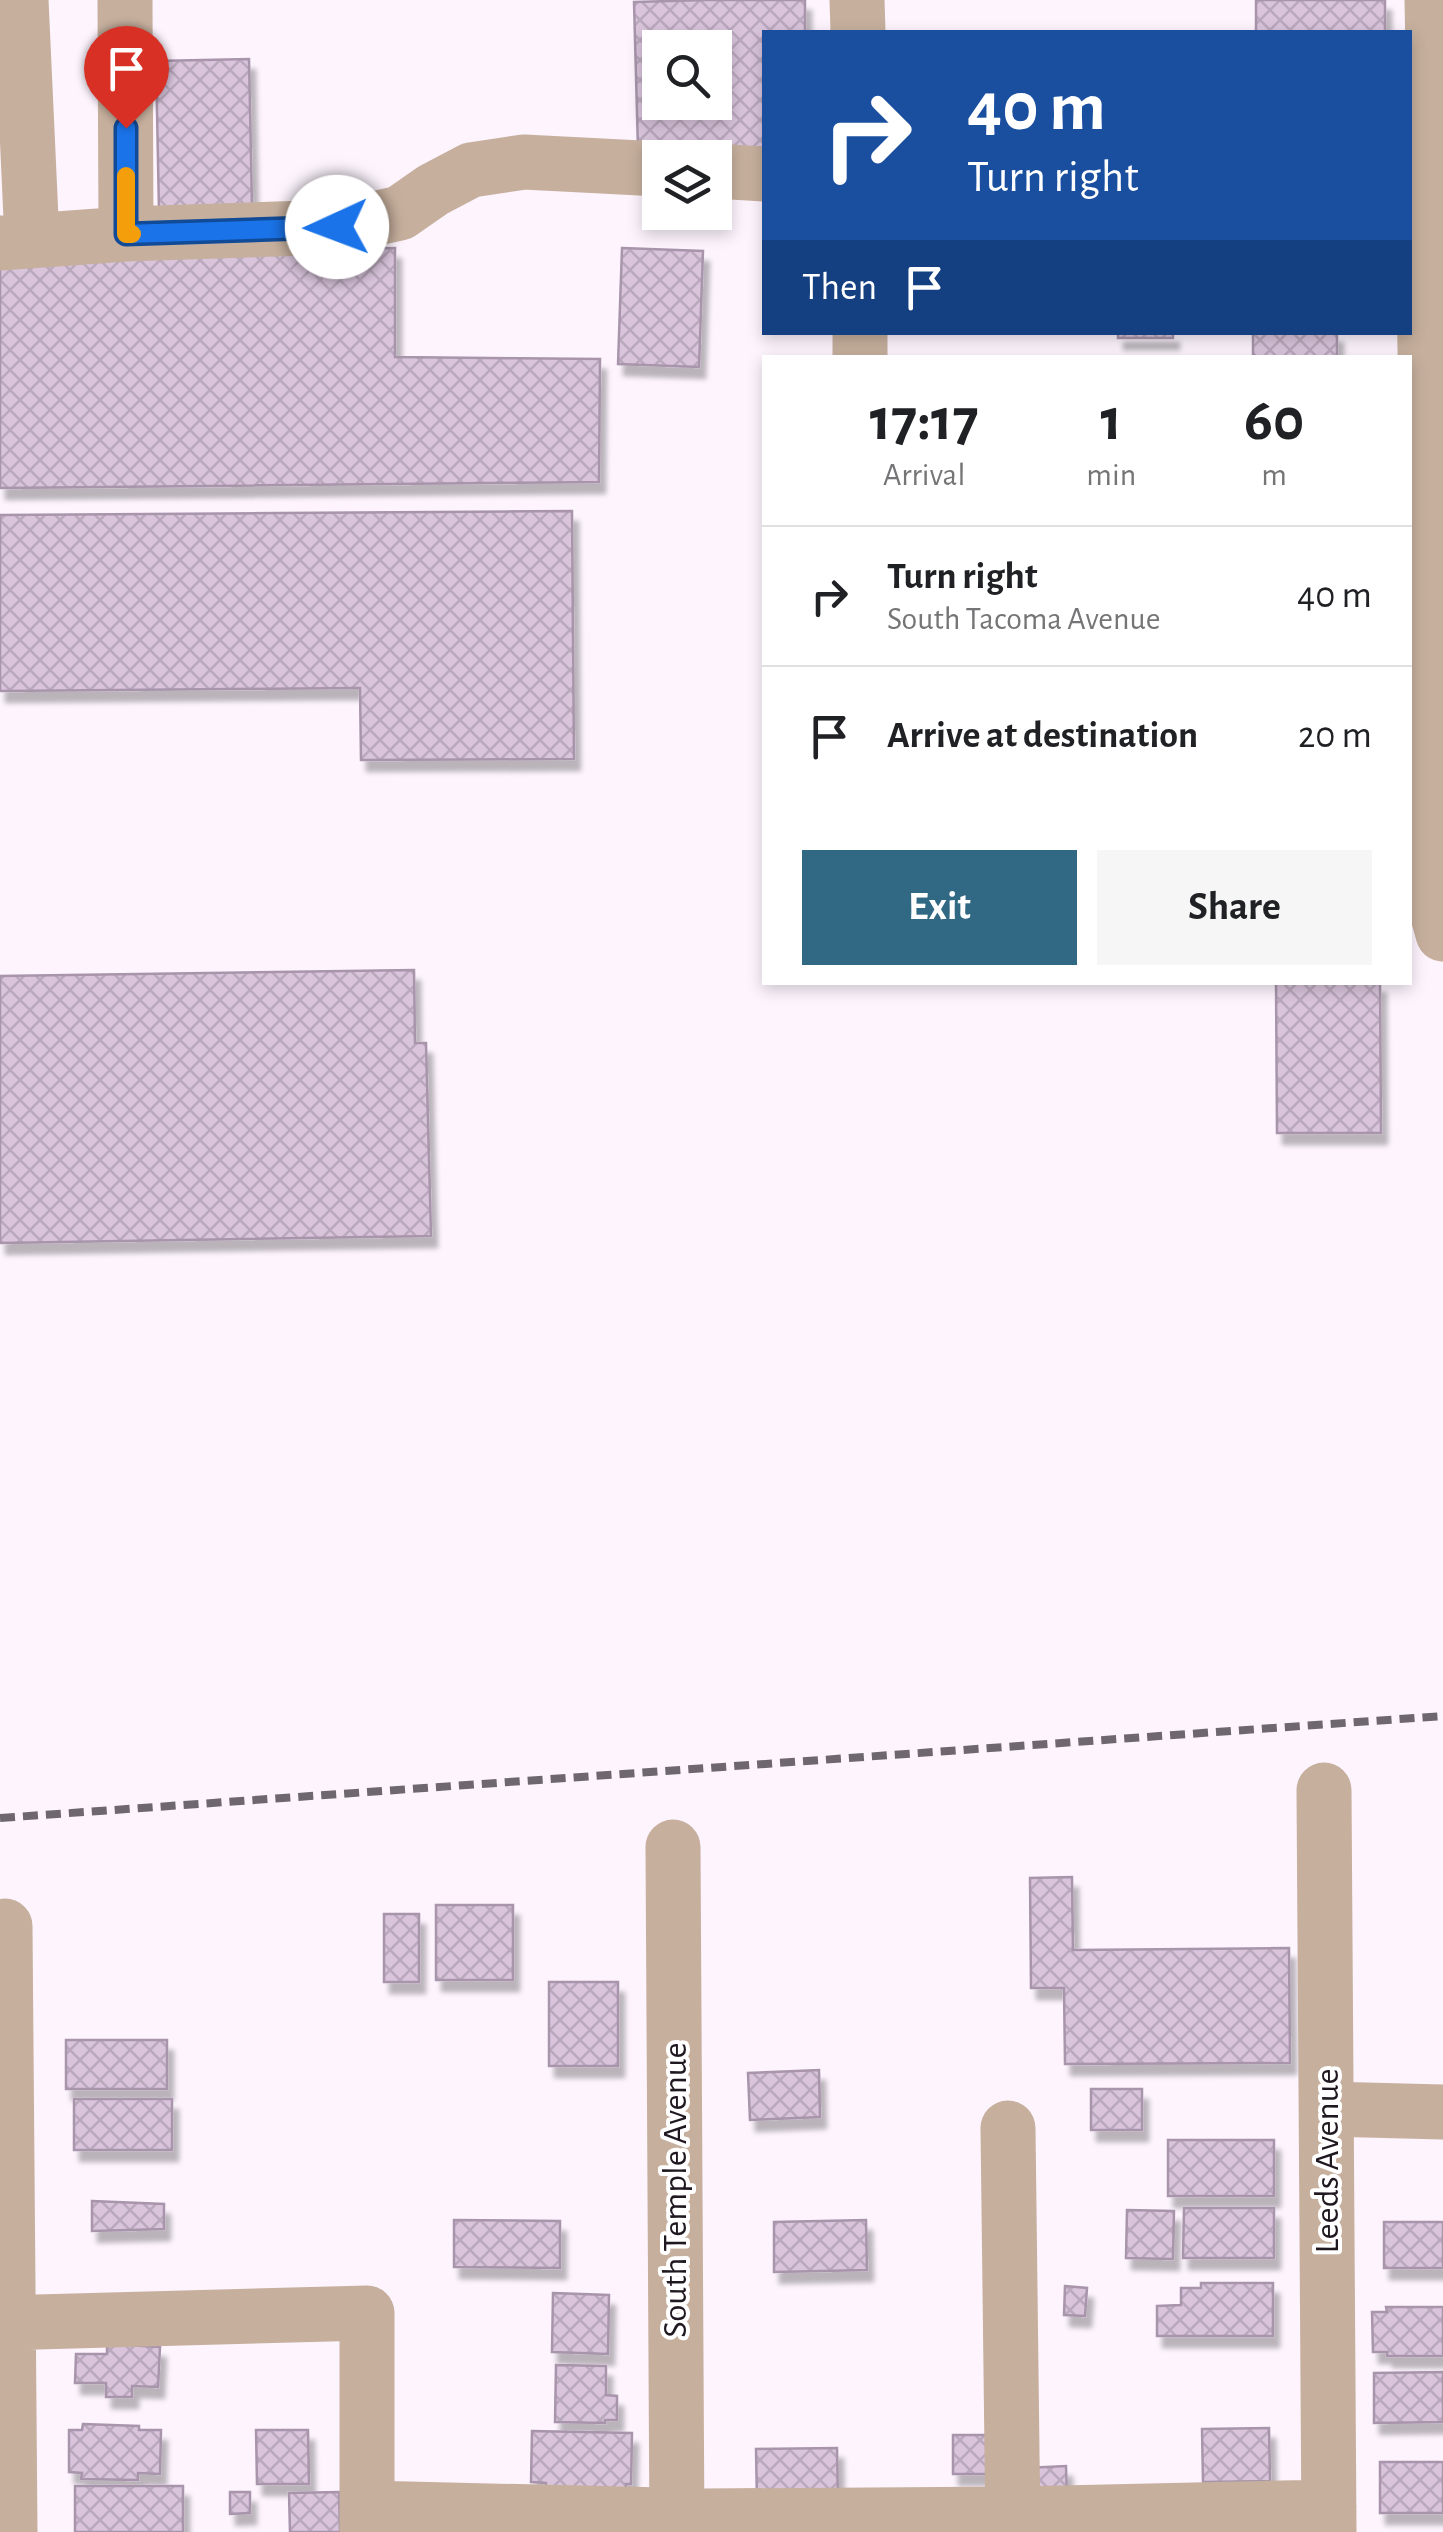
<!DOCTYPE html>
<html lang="en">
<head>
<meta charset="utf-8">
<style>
	:root { --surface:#fff; --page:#f6f6f6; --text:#202124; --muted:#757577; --line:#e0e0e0; --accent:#316883 }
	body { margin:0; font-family:"Alegreya Sans",sans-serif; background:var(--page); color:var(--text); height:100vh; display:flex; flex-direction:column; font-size:38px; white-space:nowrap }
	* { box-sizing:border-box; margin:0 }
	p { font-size:32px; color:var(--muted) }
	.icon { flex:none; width:55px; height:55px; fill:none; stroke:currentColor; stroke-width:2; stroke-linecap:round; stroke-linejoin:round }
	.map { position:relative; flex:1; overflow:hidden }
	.drawer { position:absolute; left:762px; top:355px; width:650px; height:630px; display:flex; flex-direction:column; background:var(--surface); border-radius:0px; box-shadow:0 5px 15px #0003 }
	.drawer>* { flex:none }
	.banner { position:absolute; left:762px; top:30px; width:650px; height:305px; border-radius:0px; box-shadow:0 5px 15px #0003; background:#1a4fa0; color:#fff; overflow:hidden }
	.buttons { position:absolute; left:642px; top:30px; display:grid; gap:20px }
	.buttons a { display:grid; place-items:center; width:90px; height:90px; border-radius:0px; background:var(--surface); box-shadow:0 5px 15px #0003; font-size:50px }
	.pin { position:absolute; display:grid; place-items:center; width:85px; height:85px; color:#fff; margin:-102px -42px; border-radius:50% 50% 50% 0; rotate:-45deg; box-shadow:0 0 10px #0007 }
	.pin .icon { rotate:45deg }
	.me { position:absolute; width:110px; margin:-55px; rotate:268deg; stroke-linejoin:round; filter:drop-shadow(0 0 8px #0008) }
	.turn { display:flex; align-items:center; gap:35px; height:210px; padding:0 40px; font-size:45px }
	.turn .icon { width:130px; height:130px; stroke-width:2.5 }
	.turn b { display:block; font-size:70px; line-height:85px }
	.then { display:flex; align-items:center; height:95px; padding:0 40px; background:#0003; gap:20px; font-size:38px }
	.eta { display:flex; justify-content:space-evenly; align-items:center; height:170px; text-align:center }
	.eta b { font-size:60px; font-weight:700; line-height:70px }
	.primary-button { display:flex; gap:20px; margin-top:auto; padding:20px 40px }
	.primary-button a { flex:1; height:115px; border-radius:0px; background:var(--accent); color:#fff; font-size:40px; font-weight:700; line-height:115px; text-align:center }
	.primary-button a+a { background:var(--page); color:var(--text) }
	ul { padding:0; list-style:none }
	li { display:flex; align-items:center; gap:30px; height:140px; padding:0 40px; border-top:2px solid var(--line) }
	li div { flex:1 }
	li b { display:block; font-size:38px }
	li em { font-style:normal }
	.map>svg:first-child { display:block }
</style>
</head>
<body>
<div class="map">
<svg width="1443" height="2532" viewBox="0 0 1443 2532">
	<defs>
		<pattern id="building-cross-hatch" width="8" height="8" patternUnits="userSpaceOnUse" patternTransform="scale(2.5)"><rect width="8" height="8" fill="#d9c4dc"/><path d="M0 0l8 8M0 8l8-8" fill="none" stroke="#baa8bc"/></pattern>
		<filter id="shadow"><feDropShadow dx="6" dy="11" stdDeviation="2.5" flood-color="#0004"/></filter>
	</defs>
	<rect width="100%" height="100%" fill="#fdf4fe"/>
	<path fill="url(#building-cross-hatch)" stroke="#a895ab" stroke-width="2.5" fill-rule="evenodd" filter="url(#shadow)" d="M707 0H805V32H765V147L638 150 634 2ZM660 48H715V102H660Z
		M1256 0H1385V32H1256Z
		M249 59 252 209 159 211 156 61Z
		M395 248V357L600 359 599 482 0 488V260L97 252Z
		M622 248 703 251 699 367 618 364Z
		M1118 332H1173V338H1118Z
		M1253 332H1337V358H1253Z
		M572 511 574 759 361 760 360 688 0 691V515Z
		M414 970 415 1043H426L431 1236 0 1243V976Z
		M1276 982H1380L1381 1133H1277Z
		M1072 1877 1073 1950 1289 1948 1290 2063 1065 2064 1064 1988H1031L1030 1878Z
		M436 1905H513V1980H436Z
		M384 1914H419V1982H384Z
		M549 1982H618V2066H549Z
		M66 2040H167V2089H66Z
		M819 2070 820 2117 750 2120 748 2073Z
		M1091 2089H1142V2130H1091Z
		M74 2099H172V2150H74Z
		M1168 2140H1274V2196H1168Z
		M92 2201 164 2204V2229L92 2231Z
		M1184 2208H1274V2258H1183Z
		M1127 2210 1174 2211 1173 2259 1126 2258Z
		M454 2220 560 2221V2268L454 2267Z
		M866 2220 867 2270 774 2272V2222Z
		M1384 2222H1443V2268H1384Z
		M1201 2283H1273V2336H1157V2306L1181 2305V2288H1201Z
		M1065 2286 1087 2288 1085 2316 1064 2315Z
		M553 2293 609 2295 608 2354 552 2352Z
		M1386 2307H1443V2356H1387V2352H1373L1372 2312H1387Z
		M107 2344 160 2347 158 2387 132 2386V2397H106V2383H75L76 2354H107Z
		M556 2365 606 2366V2395L617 2396V2420H605V2423L555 2422Z
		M1443 2372V2422L1374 2423V2373Z
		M83 2424 139 2426V2430H161L160 2474 138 2473V2480L81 2479 82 2473 69 2472V2430H82Z
		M1269 2428 1270 2481 1203 2482 1202 2429Z
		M256 2430H308L309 2484H257Z
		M532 2431 632 2433 631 2484H626L625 2507 546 2505V2483L531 2482Z
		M953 2435H993V2474H953Z
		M837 2448 838 2502 757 2503 756 2449Z
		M1380 2462H1443V2513H1380Z
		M1066 2466 1067 2500 1026 2501 1025 2468Z
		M75 2486H183V2532H75Z
		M230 2492H250V2513L230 2514Z
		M339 2492 340 2532H290L289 2493Z"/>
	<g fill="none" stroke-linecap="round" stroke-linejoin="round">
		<path stroke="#c6af9d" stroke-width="55" d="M21 0 32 240
			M125 0 126 234
			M857 0 858 32
			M1432 0 1434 107
			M1421 127 1435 905 1443 934
			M715 171 765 174
			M0 243 126 234 337 227 400 213 433 190 471 170 524 162 660 169
			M860 332V358
			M1324 1790 1329 2532
			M673 1847 677 2532
			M5 1926 10 2532
			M1327 2109 1443 2112
			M1008 2128 1013 2532
			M0 2323 367 2313V2532
			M367 2508 705 2516 1013 2514 1329 2507"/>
		<path stroke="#6f6770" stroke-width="8" stroke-dasharray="15 8" stroke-linecap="butt" d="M0 1818 1443 1716"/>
	</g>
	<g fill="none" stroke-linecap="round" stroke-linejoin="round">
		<g stroke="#114b97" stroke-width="25">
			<path id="route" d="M126 128V234L337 227"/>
		</g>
		<use href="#route" stroke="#1a73e8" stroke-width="18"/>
		<path stroke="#f59e0b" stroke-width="18" d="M126 176V234H132"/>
	</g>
	<g text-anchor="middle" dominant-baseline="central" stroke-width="8" stroke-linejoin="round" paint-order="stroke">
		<g font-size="35" fill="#201821" stroke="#fff">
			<text transform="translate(1327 2161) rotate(-90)">Leeds Avenue</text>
			<text transform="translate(675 2190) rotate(-90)">South Temple Avenue</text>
		</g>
	</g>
</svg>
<div class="buttons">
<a><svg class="icon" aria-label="search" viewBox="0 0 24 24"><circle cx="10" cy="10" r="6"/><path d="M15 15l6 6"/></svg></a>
<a><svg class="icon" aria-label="layers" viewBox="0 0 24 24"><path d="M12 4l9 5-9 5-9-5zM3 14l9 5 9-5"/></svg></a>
</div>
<div class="pin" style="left:126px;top:128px;background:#d93025"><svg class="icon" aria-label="arrive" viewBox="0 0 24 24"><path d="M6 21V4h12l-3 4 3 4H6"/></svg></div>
<svg class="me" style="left:337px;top:227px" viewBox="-20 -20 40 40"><circle r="19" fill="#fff"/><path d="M0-13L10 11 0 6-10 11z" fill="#1a73e8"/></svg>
<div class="banner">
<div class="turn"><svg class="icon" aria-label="right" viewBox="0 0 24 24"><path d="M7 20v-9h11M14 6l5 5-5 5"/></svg><div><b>40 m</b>Turn right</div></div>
<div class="then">Then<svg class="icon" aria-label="arrive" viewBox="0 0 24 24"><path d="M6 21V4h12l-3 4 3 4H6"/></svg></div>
</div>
<section class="drawer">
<div class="eta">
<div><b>17:17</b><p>Arrival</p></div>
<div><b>1</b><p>min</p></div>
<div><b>60</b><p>m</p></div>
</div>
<ul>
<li><svg class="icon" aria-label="right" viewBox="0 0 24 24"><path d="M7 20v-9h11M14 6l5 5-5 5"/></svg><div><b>Turn right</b><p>South Tacoma Avenue</p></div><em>40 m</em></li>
<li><svg class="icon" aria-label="arrive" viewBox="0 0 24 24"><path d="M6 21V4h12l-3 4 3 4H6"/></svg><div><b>Arrive at destination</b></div><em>20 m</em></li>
</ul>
<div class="primary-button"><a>Exit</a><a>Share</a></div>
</section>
</div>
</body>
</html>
